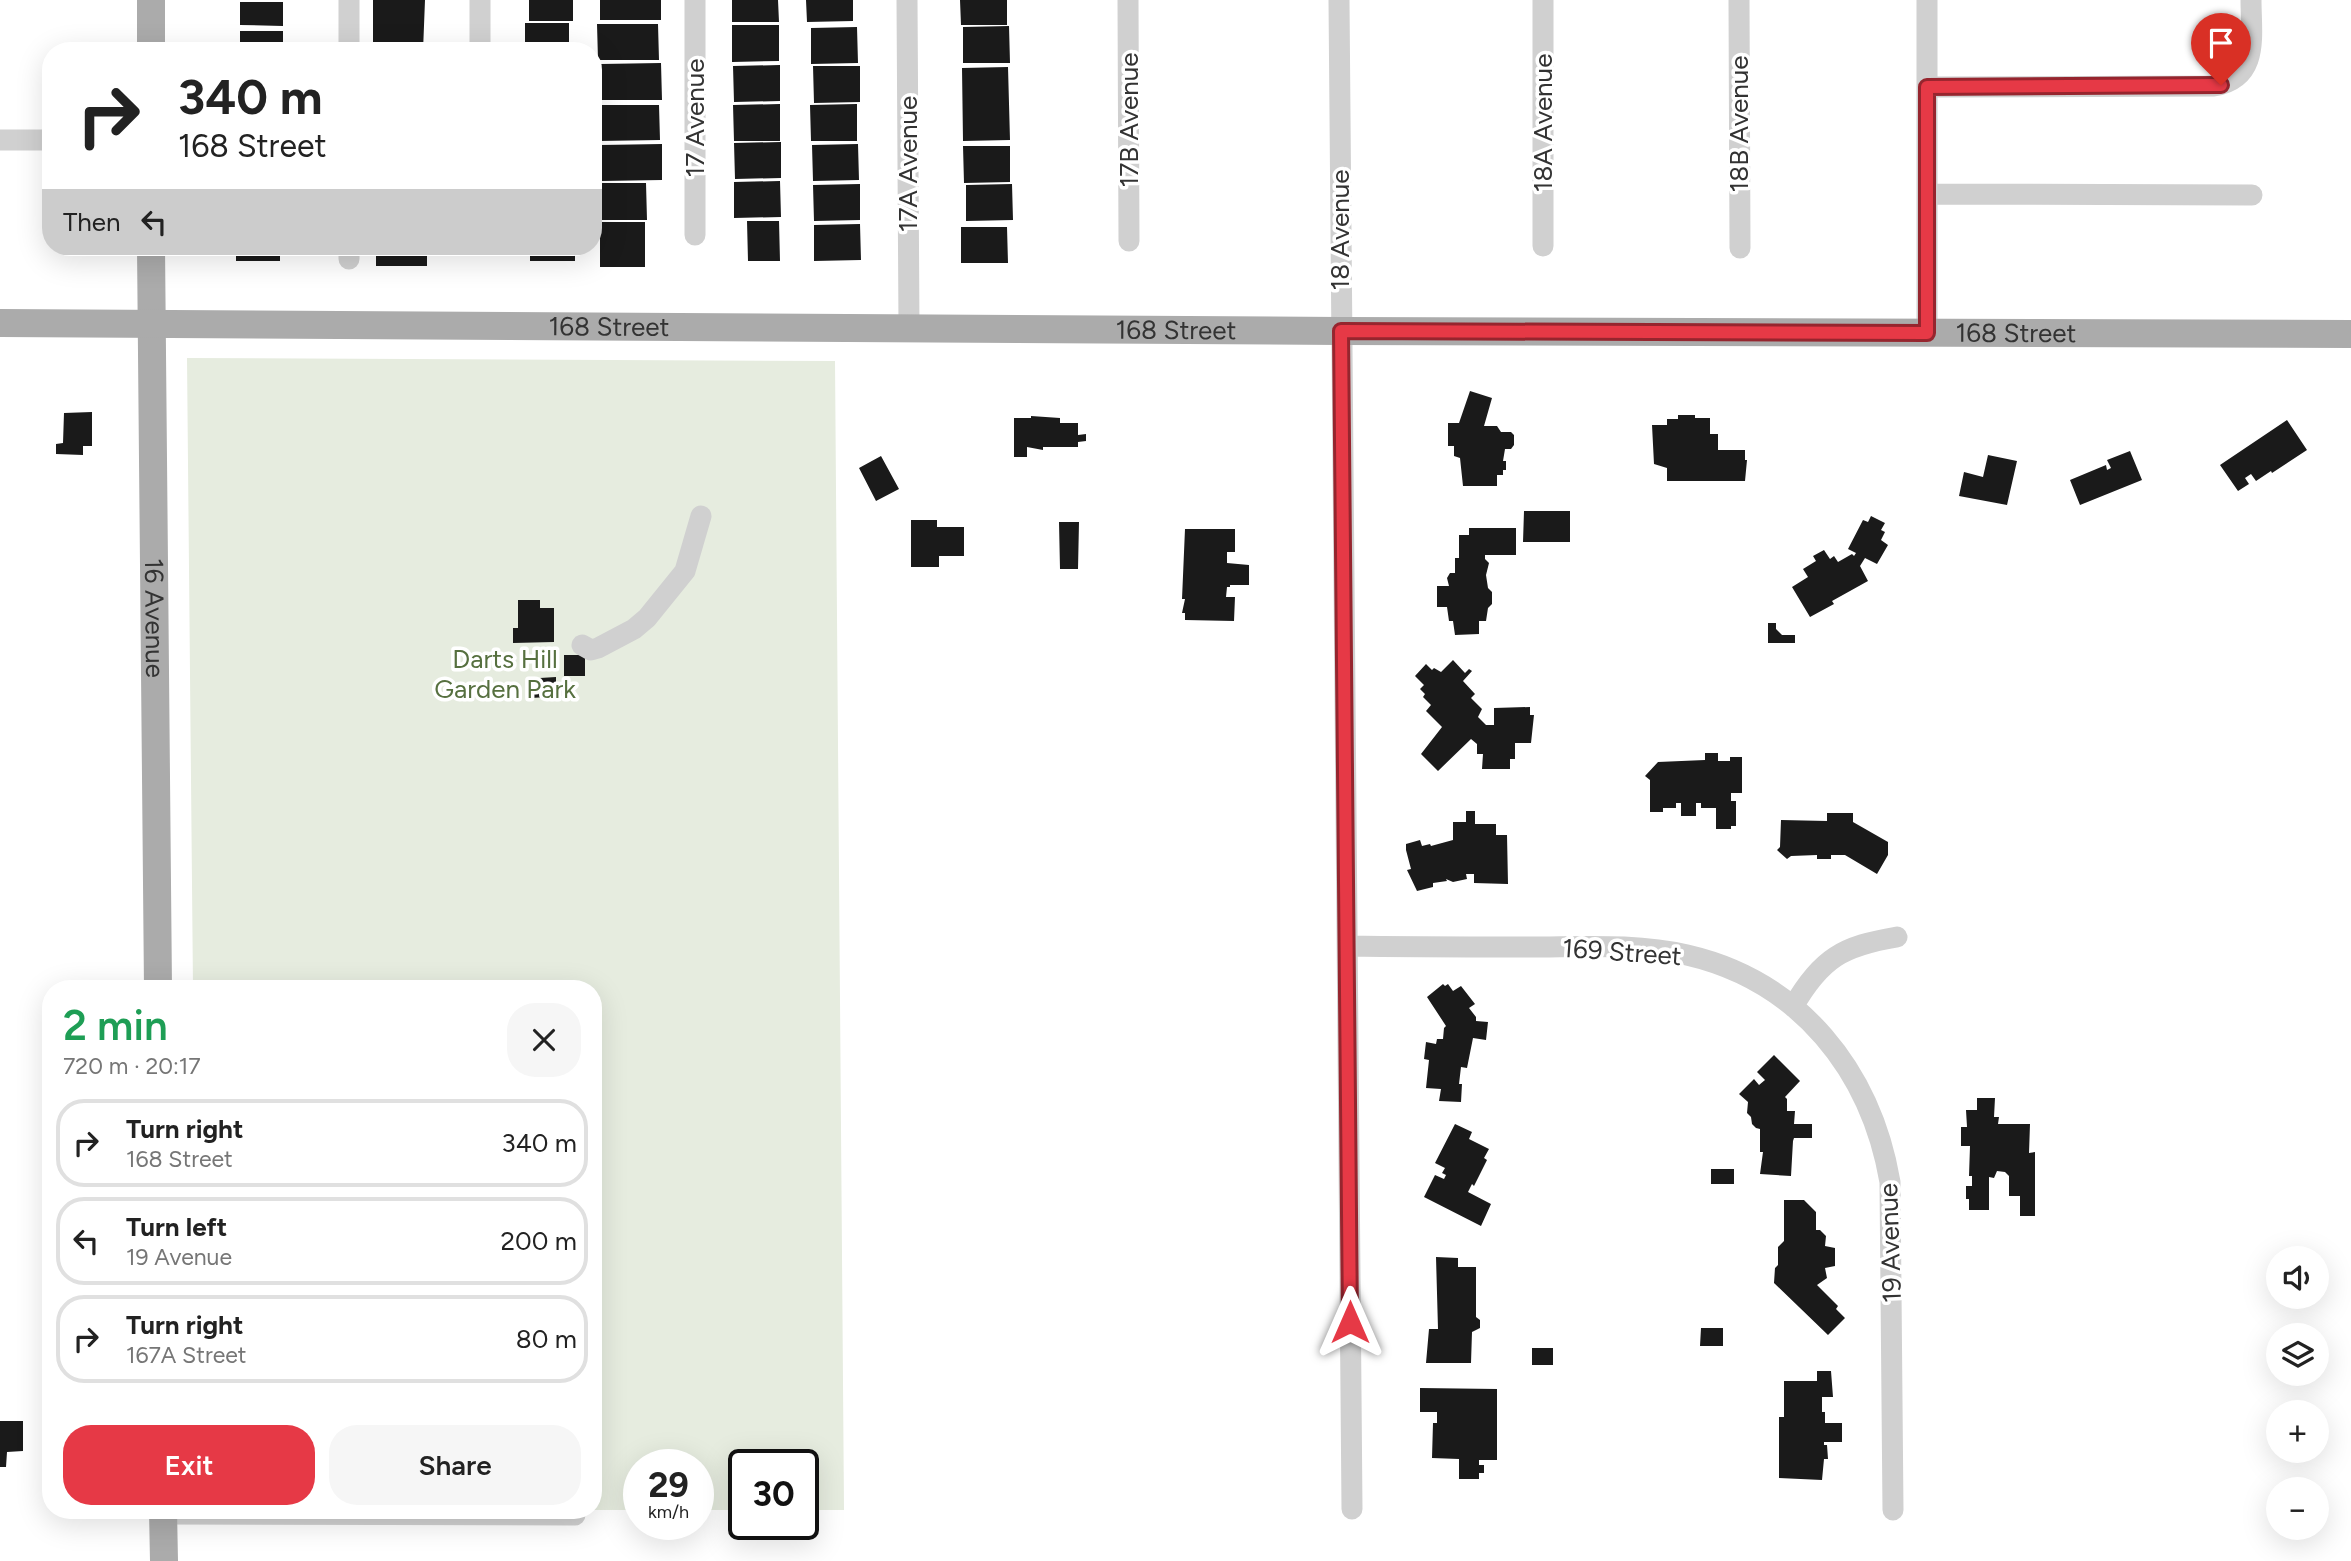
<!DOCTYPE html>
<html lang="en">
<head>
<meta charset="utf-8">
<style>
	:root { --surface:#fff; --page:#f6f6f6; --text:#222; --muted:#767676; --line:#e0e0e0; --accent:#e63946 }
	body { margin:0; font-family:Figtree,sans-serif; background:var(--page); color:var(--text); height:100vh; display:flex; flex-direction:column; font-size:26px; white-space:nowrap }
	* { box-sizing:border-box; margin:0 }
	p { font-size:23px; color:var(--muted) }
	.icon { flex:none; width:38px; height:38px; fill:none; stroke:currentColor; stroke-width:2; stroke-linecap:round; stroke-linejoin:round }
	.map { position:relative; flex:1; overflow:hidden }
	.panel { position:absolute; left:42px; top:980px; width:560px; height:539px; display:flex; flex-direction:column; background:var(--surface); border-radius:28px; box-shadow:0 7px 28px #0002 }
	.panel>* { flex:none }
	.hud { position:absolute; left:42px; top:42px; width:560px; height:214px; border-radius:28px; box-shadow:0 7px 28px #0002; background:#fff; color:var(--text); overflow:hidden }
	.fabs { position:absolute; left:2266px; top:1246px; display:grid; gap:14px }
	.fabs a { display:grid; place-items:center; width:63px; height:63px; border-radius:50%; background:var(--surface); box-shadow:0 7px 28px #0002; font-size:35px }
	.speed { position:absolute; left:623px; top:1449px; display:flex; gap:14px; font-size:35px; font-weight:700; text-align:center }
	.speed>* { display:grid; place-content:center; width:91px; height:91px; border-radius:50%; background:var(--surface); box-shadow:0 7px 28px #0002; line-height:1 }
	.speed small { font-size:18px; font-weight:400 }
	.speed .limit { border:4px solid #111; border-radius:10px; background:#fff; color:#111 }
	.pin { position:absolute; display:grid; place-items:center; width:60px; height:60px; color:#fff; margin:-72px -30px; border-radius:50% 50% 50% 0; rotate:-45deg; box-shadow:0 0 7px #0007 }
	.pin .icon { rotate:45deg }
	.me { position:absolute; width:77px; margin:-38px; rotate:0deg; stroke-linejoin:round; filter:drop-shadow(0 0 5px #0008) }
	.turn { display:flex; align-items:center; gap:24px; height:147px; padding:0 21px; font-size:32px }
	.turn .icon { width:91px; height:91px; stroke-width:2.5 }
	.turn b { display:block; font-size:49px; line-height:60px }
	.then { display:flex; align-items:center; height:66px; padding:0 21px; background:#0003; gap:14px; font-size:26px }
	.round { display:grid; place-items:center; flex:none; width:74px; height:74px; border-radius:28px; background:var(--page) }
	.headline { display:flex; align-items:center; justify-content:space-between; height:119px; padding:0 21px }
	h1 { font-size:42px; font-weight:600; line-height:52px; color:#1e9e55 }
	.button { display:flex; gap:14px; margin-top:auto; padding:14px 21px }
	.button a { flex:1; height:80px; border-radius:28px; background:var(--accent); color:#fff; font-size:28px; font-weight:600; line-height:80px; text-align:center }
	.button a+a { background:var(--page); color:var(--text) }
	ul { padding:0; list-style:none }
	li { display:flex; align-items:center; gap:21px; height:88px; margin:0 14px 10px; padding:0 7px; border:4px solid var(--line); border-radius:28px }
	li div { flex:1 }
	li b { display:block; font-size:26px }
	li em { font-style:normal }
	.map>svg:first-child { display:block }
</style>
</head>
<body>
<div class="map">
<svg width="2351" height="1561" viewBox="0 0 2351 1561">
	<rect width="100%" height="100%" fill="#fff"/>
	<path fill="#e6ecdf" d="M187 358 835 361 844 1510H803V1465H744V1510H698V1465H639V1510H593V989H193Z"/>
	<path fill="#1a1a1a" d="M373 0H425L423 51H373Z
		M529 0H573V21H529Z
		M600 0H661V20H600Z
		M732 0H778L779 22H732Z
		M806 0H853V21L807 22Z
		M960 0H1007V25H961Z
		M240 2H283V26L240 25Z
		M525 23H569V51H525Z
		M597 24H658L659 60H598Z
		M732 25H779V61L732 62Z
		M1009 26 1010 63H963V27Z
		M857 27 858 63 811 64V28Z
		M240 31H283V51H240Z
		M661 63 662 100H601V64Z
		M780 65V101L734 102 733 66Z
		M813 66H860V102L814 103Z
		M1008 67 1010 140 963 141 962 68Z
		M780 104V141H734L733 105Z
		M857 104V141H811L810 105Z
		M598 105H659L660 140 599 141Z
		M781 142V178L735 179 734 143Z
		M662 144V180L601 181V145Z
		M858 144 859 180 813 181 812 145Z
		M963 146H1010V182L964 183Z
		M780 181 781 217 734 218V182Z
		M602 183H646L647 220H602Z
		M860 184V220L814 221 813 185Z
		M1012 184 1013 220 966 221V185Z
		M747 221H779L780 261H748Z
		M600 222H645V267H600Z
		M860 224 861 260 814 261V225Z
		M961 227H1007L1008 263H961Z
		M236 247H280V261H236Z
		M376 247H427V266H376Z
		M530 247H575V261H530Z
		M1470 391 1492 398 1484 426H1497L1501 432H1511L1514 435V445L1511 449H1505L1503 461H1506V470H1503V475H1497V486H1463L1460 458 1454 456V446H1448V423H1459Z
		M92 412V446H83V455L56 454V444L63 443 64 413Z
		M1678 415H1695V418H1710V434H1718V450H1745V460H1747L1745 481H1667V468L1654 464 1652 425H1667V419H1678Z
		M1031 416 1060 418V423H1078V435L1086 434V441L1078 442V447H1043V450L1027 447V457H1014V418H1031Z
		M2287 420 2307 450 2272 473 2271 471 2256 481 2251 474 2245 478 2249 484 2238 491 2220 465Z
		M2130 451 2142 480 2080 505 2070 480 2106 465 2107 470 2111 468 2107 460Z
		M1988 455 2017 461 2007 505 1959 496 1964 472 1983 477Z
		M881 456 899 489 876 501 859 468Z
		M1524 511H1570V542H1523Z
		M1871 516 1885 523 1881 530 1885 532 1881 540 1888 545 1877 564 1865 558 1860 566 1868 581 1832 601 1834 604 1810 617 1792 587 1808 577 1803 569 1816 561 1813 556 1824 550 1830 559 1834 556 1838 562 1852 554 1854 556 1856 553 1848 549 1863 520 1868 522Z
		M911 520H937V527H964V556H939V567H911Z
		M1059 522H1079L1078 569H1060Z
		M1469 528H1516V555H1485V559L1489 563 1486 575 1488 588 1492 592V604L1488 608 1486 621H1479V634L1455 635 1453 621H1449L1447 607H1437V586H1449L1447 578 1450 573H1455V558H1459V535H1469Z
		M1185 529H1235V552H1227V563L1249 565V585H1230V587H1227L1226 597H1235L1234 621 1185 620V613H1182L1185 599H1182Z
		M518 600H540V608H554V642L513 643V628H518Z
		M1768 623H1776V629L1782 635H1795V643H1768Z
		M564 655H585V676H564Z
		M1453 660 1465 673 1469 669 1472 671 1463 681 1475 694 1471 698 1482 709 1478 717 1486 725H1494V708L1530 707V715H1534L1531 743H1515V759H1510V769H1482L1483 754H1477V744L1471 739 1438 771 1421 754 1442 727 1426 711 1431 705 1423 697 1425 694 1420 689 1424 685 1415 676 1426 664 1432 670 1434 668 1441 672Z
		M556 677V684L565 685V696L531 698 530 690H538L540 678Z
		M1705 753H1718V761H1730V757H1742V793H1731V801H1736V826H1731V829H1716V808H1701V803H1696V816H1681V803H1676V808H1663V812H1650V780L1645 776 1658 762 1705 760Z
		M1466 811H1475V824H1496V835H1507L1508 884 1474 883V874H1466L1467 879 1453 882 1446 879 1447 881 1433 883V887L1417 891 1407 870 1411 869 1406 850V844L1420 840 1422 846 1430 844 1431 846 1453 840V822H1466Z
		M1827 813H1853V822L1888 842V855L1877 874 1845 855H1831V859H1817V855L1791 856 1787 859 1777 850 1780 847 1781 820 1827 821Z
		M1443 984 1445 986 1448 984 1453 991 1461 986 1475 1004 1469 1008 1476 1017V1021L1488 1022 1486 1040 1473 1038 1467 1068 1461 1067 1459 1084H1462L1461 1102 1439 1101 1441 1089 1426 1088 1429 1060 1424 1059 1426 1042 1436 1044 1437 1039H1443L1444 1028 1446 1026 1427 997Z
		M1774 1055 1800 1081 1785 1097 1787 1099V1111H1795L1794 1124H1812V1138H1794L1793 1141 1791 1176 1760 1174 1763 1152H1760V1129L1756 1128 1752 1124 1751 1117 1747 1113 1748 1102 1739 1094 1754 1079 1759 1085 1765 1080 1757 1072Z
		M1977 1098H1995L1994 1117H1999L1998 1124H2030L2029 1153 2035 1152V1216H2020V1196H2009V1176L2005 1172 1997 1171 1994 1178 1989 1177V1210H1969V1199H1966V1186H1972V1176H1969L1970 1146H1961V1127H1967L1966 1110H1977Z
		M1455 1124 1472 1132 1469 1139 1489 1149 1484 1158 1487 1160 1474 1186 1472 1184 1468 1192 1491 1204 1481 1226 1424 1197 1435 1175 1444 1179 1446 1175 1442 1173 1445 1168 1435 1163Z
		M1711 1169H1734V1184H1711Z
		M1784 1200H1804L1816 1212V1230H1820L1826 1236 1825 1246 1835 1248V1266L1825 1268 1827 1278 1817 1285 1838 1306 1836 1309 1845 1318 1828 1335 1774 1283 1775 1268 1778 1265V1247L1784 1241Z
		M1436 1257 1458 1258V1267H1476V1317L1480 1320V1328L1472 1332 1471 1363H1426L1429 1329H1438Z
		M1701 1328H1723V1346H1700Z
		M1532 1348H1553V1365H1532Z
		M1817 1371H1831L1833 1397H1822V1412H1825V1423H1842V1442H1824V1445H1827L1828 1459H1824L1822 1480 1779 1478V1417H1784V1381H1817Z
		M1420 1388 1497 1389V1460H1479V1465H1484V1473H1479V1479H1459V1459L1432 1458 1433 1423H1437V1412H1420Z
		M0 1421H23V1451L7 1452 6 1467H0Z"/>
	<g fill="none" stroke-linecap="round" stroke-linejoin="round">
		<path stroke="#d0d0d0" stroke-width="21" d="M695 0V235
			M907 0 909 328
			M1128 0 1129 241
			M1339 0 1352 1509
			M1543 0V246
			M1739 0 1740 248
			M1927 0V333
			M349 51V0
			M480 51V0
			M1927 87 2214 86C2260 78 2251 36 2251 0
			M0 140H51
			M1927 194 2252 195
			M349 259V247
			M582 645 591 650 598 648 634 629 647 618 685 571 701 516
			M1348 946C1408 947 1468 947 1528 947 1581 947 1636 943 1687 955 1800 981 1871 1071 1890 1182L1893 1510
			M1793 1007C1821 958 1843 946 1897 937
			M163 1514 575 1515"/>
		<g stroke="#ababab" stroke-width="28">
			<path d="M151 0V51"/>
			<path id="s1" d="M151 247 158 989"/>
			<path id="s2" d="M0 323 1341 331 2351 334"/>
			<path d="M163 1510 164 1561"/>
		</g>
	</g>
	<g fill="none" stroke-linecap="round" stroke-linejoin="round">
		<g stroke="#96252e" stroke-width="18">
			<path id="route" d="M1350 1322 1341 331 1927 333V87L2221 85"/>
		</g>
		<use href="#route" stroke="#e63946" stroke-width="12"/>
	</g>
	<g text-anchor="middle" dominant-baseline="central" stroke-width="7" stroke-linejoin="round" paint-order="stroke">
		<g font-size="26" fill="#333" stroke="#fff">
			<text transform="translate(695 118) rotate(-90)">17 Avenue</text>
			<text transform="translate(1129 120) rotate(-90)">17B Avenue</text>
			<text transform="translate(1543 123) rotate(-90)">18A Avenue</text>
			<text transform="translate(1739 124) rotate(-90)">18B Avenue</text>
			<text transform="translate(908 164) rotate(-90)">17A Avenue</text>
			<text transform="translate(1340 230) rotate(-90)">18 Avenue</text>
			<text stroke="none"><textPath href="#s2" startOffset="609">168 Street</textPath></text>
			<text stroke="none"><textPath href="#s2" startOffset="1176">168 Street</textPath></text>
			<text stroke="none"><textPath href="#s2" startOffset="2016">168 Street</textPath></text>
			<text stroke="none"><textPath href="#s1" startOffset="371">16 Avenue</textPath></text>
			<text transform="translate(1622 952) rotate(4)">169 Street</text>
			<text transform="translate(1890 1243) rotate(-92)">19 Avenue</text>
		</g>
		<g font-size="26" fill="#56703f" stroke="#fff">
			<text x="505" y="659">Darts Hill<tspan x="505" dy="30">Garden Park</tspan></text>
		</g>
	</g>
</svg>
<div class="fabs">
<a><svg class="icon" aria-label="sound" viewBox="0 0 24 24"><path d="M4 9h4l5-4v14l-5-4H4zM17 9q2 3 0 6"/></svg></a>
<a><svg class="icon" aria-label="layers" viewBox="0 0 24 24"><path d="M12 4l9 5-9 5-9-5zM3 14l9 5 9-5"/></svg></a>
<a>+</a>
<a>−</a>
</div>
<div class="speed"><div>29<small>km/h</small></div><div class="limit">30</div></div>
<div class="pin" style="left:2221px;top:85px;background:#d93025"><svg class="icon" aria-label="arrive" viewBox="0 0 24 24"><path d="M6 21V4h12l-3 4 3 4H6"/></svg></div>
<svg class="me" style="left:1350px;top:1322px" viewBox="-20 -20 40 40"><path d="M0-17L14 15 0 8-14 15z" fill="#e63946" stroke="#fff" stroke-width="4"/></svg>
<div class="hud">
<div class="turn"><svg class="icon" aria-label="right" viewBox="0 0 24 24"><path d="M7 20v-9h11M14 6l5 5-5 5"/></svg><div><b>340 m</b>168 Street</div></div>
<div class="then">Then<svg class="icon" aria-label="left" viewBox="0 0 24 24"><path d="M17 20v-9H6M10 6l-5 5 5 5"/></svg></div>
</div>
<section class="panel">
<div class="headline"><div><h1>2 min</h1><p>720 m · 20:17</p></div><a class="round"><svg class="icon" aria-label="close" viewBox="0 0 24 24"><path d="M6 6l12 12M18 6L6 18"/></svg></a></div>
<ul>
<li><svg class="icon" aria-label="right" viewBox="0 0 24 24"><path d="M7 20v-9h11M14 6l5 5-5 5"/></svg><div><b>Turn right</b><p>168 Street</p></div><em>340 m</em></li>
<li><svg class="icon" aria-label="left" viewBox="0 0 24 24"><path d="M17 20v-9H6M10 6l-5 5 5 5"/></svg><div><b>Turn left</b><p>19 Avenue</p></div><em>200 m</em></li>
<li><svg class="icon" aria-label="right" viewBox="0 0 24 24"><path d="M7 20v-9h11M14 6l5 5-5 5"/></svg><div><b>Turn right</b><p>167A Street</p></div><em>80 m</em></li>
</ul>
<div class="button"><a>Exit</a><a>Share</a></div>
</section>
</div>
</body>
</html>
